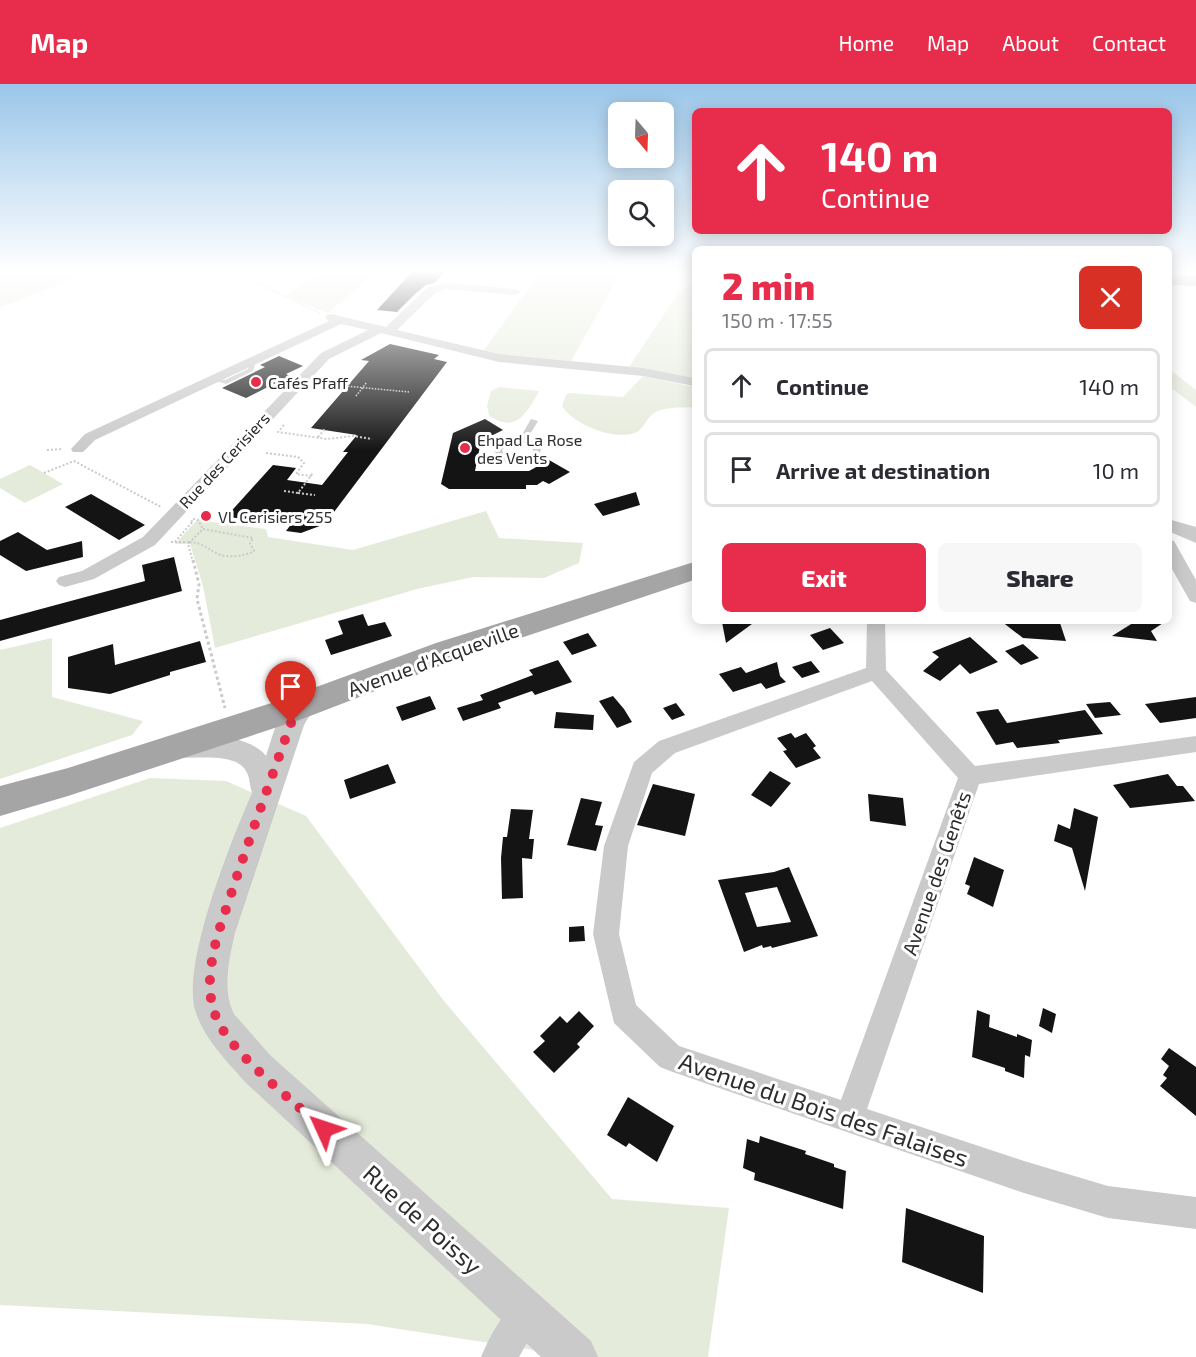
<!DOCTYPE html>
<html lang="en">
<head>
<meta charset="utf-8">
<style>
	:root { --surface:#fff; --page:#f7f7f7; --text:#2b2b33; --muted:#7c7c81; --line:#e1e1e2; --accent:#e72d4b }
	body { margin:0; font-family:"Exo 2",sans-serif; background:var(--page); color:var(--text); height:100vh; display:flex; flex-direction:column; font-size:22px; white-space:nowrap }
	* { box-sizing:border-box; margin:0 }
	p { font-size:20px; color:var(--muted) }
	.icon { flex:none; width:33px; height:33px; fill:none; stroke:currentColor; stroke-width:2; stroke-linecap:round; stroke-linejoin:round }
	.map { position:relative; flex:1; overflow:hidden }
	.sheet { position:absolute; left:692px; top:162px; width:480px; height:378px; display:flex; flex-direction:column; background:var(--surface); border-radius:9px; box-shadow:0 3px 15px #0003 }
	.sheet>* { flex:none }
	.guide { position:absolute; left:692px; top:24px; width:480px; height:126px; border-radius:9px; box-shadow:0 3px 15px #0003; background:#e72d4b; color:#fff; overflow:hidden }
	.needle { width:39px; rotate:161deg }
	.buttons { position:absolute; left:608px; top:18px; display:grid; gap:12px }
	.buttons a { display:grid; place-items:center; width:66px; height:66px; border-radius:9px; background:var(--surface); box-shadow:0 3px 15px #0003; font-size:30px }
	.pin { position:absolute; display:grid; place-items:center; width:51px; height:51px; color:#fff; margin:-62px -26px; border-radius:50% 50% 50% 0; rotate:-45deg; box-shadow:0 0 6px #0007 }
	.pin .icon { rotate:45deg }
	.me { position:absolute; width:66px; margin:-33px; rotate:312deg; stroke-linejoin:round; filter:drop-shadow(0 0 4px #0008) }
	.turn { display:flex; align-items:center; gap:21px; height:126px; padding:0 30px; font-size:27px }
	.turn .icon { width:78px; height:78px; stroke-width:2.5 }
	.turn b { display:block; font-size:42px; line-height:51px }
	.round { display:grid; place-items:center; flex:none; width:63px; height:63px; border-radius:9px; background:var(--page) }
	.headline { display:flex; align-items:center; justify-content:space-between; height:102px; padding:0 30px }
	h1 { font-size:36px; font-weight:800; line-height:45px; color:var(--accent) }
	.cta { display:flex; gap:12px; margin-top:auto; padding:12px 30px }
	.cta a { flex:1; height:69px; border-radius:9px; background:var(--accent); color:#fff; font-size:24px; font-weight:800; line-height:69px; text-align:center }
	.cta a+a { background:var(--page); color:var(--text) }
	ul { padding:0; list-style:none }
	li { display:flex; align-items:center; gap:18px; height:75px; margin:0 12px 9px; padding:0 18px; border:3px solid var(--line); border-radius:9px }
	li div { flex:1 }
	li b { display:block; font-size:22px }
	li em { font-style:normal }
	header { display:flex; align-items:center; gap:36px; box-sizing:border-box; height:84px; padding:0 30px; background:var(--accent); color:#fff }
	header strong { font-size:28px }
	nav { display:flex; gap:33px; margin-inline-start:auto; font-size:21px }
	.map>svg:first-child { display:block }
</style>
</head>
<body>
<header>
<strong>Map</strong>
<nav><a>Home</a><a>Map</a><a>About</a><a>Contact</a></nav>
</header>
<div class="map">
<svg width="1196" height="1273" viewBox="0 0 1196 1273">
	<rect width="100%" height="100%" fill="#fff"/>
	<path fill="#e5ebdb" d="M0 188H92L0 223Z
		M321 188H378L327 229 286 212Z
		M540 188H621L571 277 482 269Z
		M694 195V298L629 283 677 211Z
		M1169 285 1196 306V323L1169 302Z
		M643 292 694 303V323C682 324 663 322 653 330 646 335 644 344 637 348 616 358 574 341 562 322L566 311 569 309 623 313Z
		M499 303 539 307C528 328 515 351 489 331L487 322 491 307Z
		M30 381 63 400 25 419 0 404V395Z
		M486 427 499 454 583 459 579 479 544 494 473 493 417 505 215 564 203 502 190 460H175L197 436 266 445 268 453 353 466Z
		M52 554V613L143 637 132 651 0 695V566Z
		M150 694 226 697 306 732 444 917 612 1115 729 1124 708 1273H579L367 1240 0 1221V744Z"/>
	<path fill="#141414" fill-rule="evenodd" d="M412 188H445L434 199 426 201 415 210 397 228 377 226Z
		M390 260 439 271 434 275 447 278 325 440 301 449 286 447 292 439 226 433 273 381 296 384 287 396 322 401 348 368H343L357 351 311 344 369 277 361 276Z
		M279 272 303 282 286 290 290 292 246 314 222 304 265 283 260 281Z
		M485 335 503 346 481 357 475 387H529L549 376 570 388 549 400 543 397 537 401H526V405H449L441 400 453 349Z
		M636 408 640 421 603 432 594 420Z
		M91 410 145 441 119 456 65 423Z
		M18 448 47 466 82 457 83 473 26 487 0 471V457Z
		M174 473 182 507 0 557V536L145 497 142 481Z
		M363 530 368 542 385 538 392 552 331 571 325 556 343 550 338 537Z
		M738 537H756L726 559 722 538Z
		M1001 537 1060 539 1066 557 1023 554Z
		M1136 537H1166L1151 547 1157 557 1112 552Z
		M830 544 844 559 823 566 810 551Z
		M588 549 597 562 572 571 563 558Z
		M970 553 998 578 970 590 960 580 940 597 923 587 939 573 932 568Z
		M200 557 206 578 170 588V591L110 610 68 604V573L113 560 115 581Z
		M1023 560 1039 574 1021 581 1005 567Z
		M558 576 572 598 535 611 532 607 498 619 501 624 463 637 457 624 483 616 480 611 533 591 529 586Z
		M811 577 820 588 802 594 792 583Z
		M777 578 780 592 786 598 766 605 761 599 733 608 719 590 741 583 746 589Z
		M430 612 436 625 402 637 396 623Z
		M613 612 624 625 632 638 617 644 599 617Z
		M1196 613V634L1160 639 1145 620Z
		M1110 618 1121 631 1095 634 1086 620Z
		M676 619 685 631 672 636 663 624Z
		M998 625 1007 639 1085 626 1103 650 1058 656 1060 659 1017 664 1013 658 996 661 976 628Z
		M556 628 594 631 593 646 554 644Z
		M791 649 795 654 806 649 816 662 813 664 821 674 796 684 783 667 787 666 777 654Z
		M388 680 396 699 350 715 344 696Z
		M770 687 791 699 771 723 751 711Z
		M1168 690 1177 702H1183L1195 717 1130 724 1113 701Z
		M653 700 695 710 685 752 637 741Z
		M868 710 903 714 906 742 870 737Z
		M581 714 602 718 595 741 603 742 596 767 567 761Z
		M1074 724 1098 733 1085 807 1072 764 1054 757 1058 740 1070 745Z
		M511 725 533 726 529 755H534L532 775 522 774 523 814 502 815 501 774 503 753H507Z
		M974 773 1004 786 993 823 967 810 970 802 965 800Z
		M789 783 818 852 772 864 771 862 763 864 762 861 744 868 718 796 774 788ZM777 803 791 838 757 843 745 809Z
		M584 842 585 857 569 858V843Z
		M1043 924 1056 930 1052 949 1039 942Z
		M977 926 990 931 989 943 1017 953V950L1032 956 1030 973 1025 971 1024 994 1005 987V984L972 973Z
		M579 927 594 942 577 960 580 963 554 989 533 968 545 957 540 952 560 932 567 939Z
		M1169 964 1196 983V1032L1160 1002 1167 994 1163 991 1169 982 1161 975Z
		M628 1013 674 1042 657 1078 629 1059 626 1063 607 1051Z
		M760 1052 806 1067 805 1070 834 1080V1083L846 1087 843 1125 754 1096 755 1089 743 1084 747 1055 759 1059Z
		M906 1124 984 1152 983 1209 902 1178Z"/>
	<g fill="none" stroke-linecap="round" stroke-linejoin="round">
		<path stroke="#cacaca" stroke-width="1.5" stroke-dasharray="1.5 1.5" stroke-linecap="butt" d="M235 188 320 229
			M324 300 409 308
			M356 312 367 298"/>
		<path stroke="#cacaca" stroke-width="2" stroke-dasharray="2 2" stroke-linecap="butt" d="M284 341 278 348 327 355 353 352 372 355
			M318 353 325 345
			M47 366 63 365
			M266 369 298 373 304 379 296 390 312 392
			M44 389 74 377 161 423
			M284 407 298 409 313 389
			M298 409 315 411
			M193 435 198 436 203 445
			M203 445 253 454 250 459 254 467C245 472 226 475 216 469 207 464 202 459 190 458Z
			M171 458H190
			M175 458 193 437 189 438
			M190 458 188 460 193 478"/>
		<path stroke="#cacaca" stroke-width="3" stroke-dasharray="3 3" stroke-linecap="butt" d="M193 476 199 500 197 515 225 624"/>
		<path fill="#cacaca" fill-rule="evenodd" d="M248 277 255 281 253 287 226 300 210 295 213 293 225 296 248 285 249 282 245 279Z
			M531 335 538 337 527 355 536 358 541 366 537 374C522 381 502 384 494 366 501 358 510 357 520 354ZM522 358 530 362 533 366 531 371 514 375 504 370 502 366 506 363Z"/>
		<path fill="#cacaca" fill-rule="evenodd" d="M447 199 515 205 521 208 515 211 447 205 436 208 397 246 499 270 643 284 694 294V302L643 292 499 278 381 249 329 275 155 461 94 495 65 503 59 501 56 497 59 493 82 487 143 453 321 269 368 246 341 240 95 356 83 368H73L71 365 85 350 329 237 325 234 327 231 331 230 386 243 428 203Z
			M1168 456 1174 457 1196 496V519L1190 517 1168 478Z
			M867 537H885L886 586 975 682 1196 652V668L979 700 867 1025 1024 1077 1108 1102 1196 1113V1145L1108 1134 1024 1109 670 987 660 983 614 939 593 850 604 762 634 678 659 657 866 584ZM872 597 958 694 841 1016 679 962 636 921 619 850 628 762 652 689 675 669Z
			M527 1212 539 1217 544 1229 519 1273H481C490 1252 505 1221 527 1212Z"/>
		<path fill="#cacaca" fill-rule="evenodd" d="M1168 435 1196 443V459L1168 447Z
			M302 612 311 615 315 622 304 641 235 849C229 875 222 906 234 930L271 972 591 1257 598 1273H541L245 998C226 976 204 955 195 926 182 878 231 757 252 709 250 703 250 697 248 691 238 664 190 678 169 672L165 664 169 656C195 648 248 649 266 672 273 652 279 619 302 612Z"/>
		<path fill="#a5a5a5" fill-rule="evenodd" d="M694 478V496L458 575 305 634 68 712 0 732V702L68 684 281 616 436 559Z"/>
		<path fill="#949494" fill-rule="evenodd" d="M1168 191 1196 192V202L1168 201Z"/>
	</g>
	<linearGradient id="sky" x2="0" y2="1"><stop stop-color="#9ac6e9"/><stop offset="0.51" stop-color="#fff"/><stop offset="1" stop-color="#fff" stop-opacity="0"/></linearGradient>
	<rect width="1196" height="367" fill="url(#sky)"/>
	<g fill="none" stroke-linecap="round" stroke-linejoin="round">
		<path stroke="#e72d4b" stroke-width="10" stroke-dasharray="0 18" d="M291 639C272 692 253 745 235 798 227 824 216 850 212 877 208 899 209 923 221 943 241 977 294 1018 324 1045"/>
	</g>
	<g fill="#e72d4b" stroke="#fff" stroke-width="2">
		<circle cx="256" cy="298" r="6"/>
		<circle cx="465" cy="364" r="6"/>
		<circle cx="206" cy="432" r="6"/>
	</g>
	<g text-anchor="middle" dominant-baseline="central" stroke-width="6" stroke-linejoin="round" paint-order="stroke">
		<g font-size="16" fill="#2d2d2d" stroke="#fff" text-anchor="start">
			<text x="268" y="298">Cafés Pfaff</text>
			<text x="477" y="355">Ehpad La Rose<tspan x="477" dy="18">des Vents</tspan></text>
			<text x="218" y="432">VL Cerisiers 255</text>
		</g>
		<g font-size="16" fill="#2d2d2d" stroke="#fff">
			<text transform="translate(224 376) rotate(-47)">Rue des Cerisiers</text>
		</g>
		<g font-size="20" fill="#2d2d2d" stroke="#fff">
			<text transform="translate(433 575) rotate(-20)">Avenue d'Acqueville</text>
			<text transform="translate(936 789) rotate(-71)">Avenue des Genêts</text>
		</g>
		<g font-size="24" fill="#2d2d2d" stroke="#fff">
			<text transform="translate(824 1025) rotate(19)">Avenue du Bois des Falaises</text>
			<text transform="translate(423 1135) rotate(42)">Rue de Poissy</text>
		</g>
	</g>
</svg>
<div class="buttons">
<a><svg class="needle" viewBox="-14 -14 28 28"><path d="M0-13l5 13h-10z" fill="#e53935"/><path d="M0 13l5-13h-10z" fill="#7c7c81"/></svg></a>
<a><svg class="icon" aria-label="search" viewBox="0 0 24 24"><circle cx="10" cy="10" r="6"/><path d="M15 15l6 6"/></svg></a>
</div>
<div class="pin" style="left:291px;top:639px;background:#d93025"><svg class="icon" aria-label="arrive" viewBox="0 0 24 24"><path d="M6 21V4h12l-3 4 3 4H6"/></svg></div>
<svg class="me" style="left:324px;top:1045px" viewBox="-20 -20 40 40"><path d="M0-17L14 15 0 8-14 15z" fill="#e72d4b" stroke="#fff" stroke-width="4"/></svg>
<div class="guide">
<div class="turn"><svg class="icon" aria-label="ahead" viewBox="0 0 24 24"><path d="M12 20V5M6 11l6-6 6 6"/></svg><div><b>140 m</b>Continue</div></div>
</div>
<section class="sheet">
<div class="headline"><div><h1>2 min</h1><p>150 m · 17:55</p></div><a class="round" style="background:#d93025;color:#fff"><svg class="icon" aria-label="close" viewBox="0 0 24 24"><path d="M6 6l12 12M18 6L6 18"/></svg></a></div>
<ul>
<li><svg class="icon" aria-label="ahead" viewBox="0 0 24 24"><path d="M12 20V5M6 11l6-6 6 6"/></svg><div><b>Continue</b></div><em>140 m</em></li>
<li><svg class="icon" aria-label="arrive" viewBox="0 0 24 24"><path d="M6 21V4h12l-3 4 3 4H6"/></svg><div><b>Arrive at destination</b></div><em>10 m</em></li>
</ul>
<div class="cta"><a>Exit</a><a>Share</a></div>
</section>
</div>
</body>
</html>
